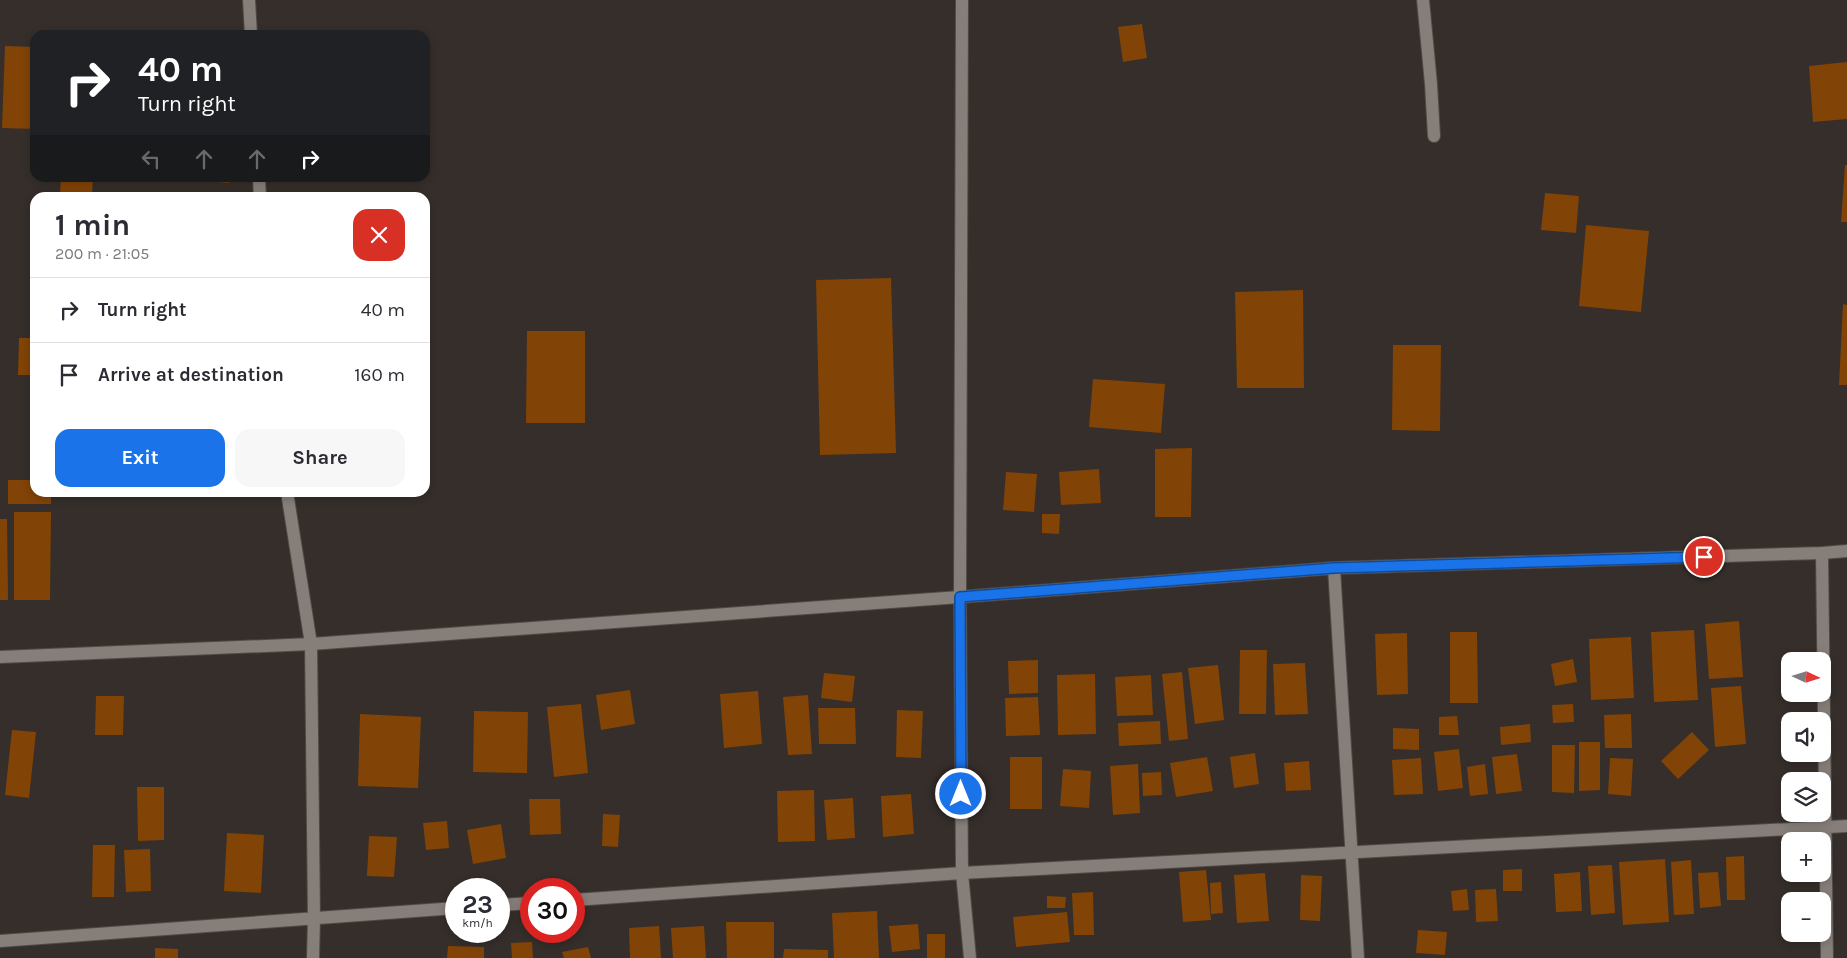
<!DOCTYPE html>
<html lang="en">
<head>
<meta charset="utf-8">
<style>
	:root { --surface:#fff; --page:#f7f7f7; --text:#2b2b33; --muted:#7c7c81; --line:#e1e1e2; --accent:#1a73e8 }
	body { margin:0; font-family:Karla,sans-serif; background:var(--page); color:var(--text); height:100vh; display:flex; flex-direction:column; font-size:19px; white-space:nowrap }
	* { box-sizing:border-box; margin:0 }
	p { font-size:16px; color:var(--muted) }
	.icon { flex:none; width:28px; height:28px; fill:none; stroke:currentColor; stroke-width:2; stroke-linecap:round; stroke-linejoin:round }
	.map { position:relative; flex:1; overflow:hidden }
	.details { position:absolute; left:30px; top:192px; width:400px; height:305px; display:flex; flex-direction:column; background:var(--surface); border-radius:15px; box-shadow:0 2px 8px #0003 }
	.details>* { flex:none }
	.top-card { position:absolute; left:30px; top:30px; width:400px; height:152px; border-radius:15px; box-shadow:0 2px 8px #0003; background:#202124; color:#fff; overflow:hidden }
	.needle { width:32px; rotate:94deg }
	.buttons { position:absolute; left:1781px; top:652px; display:grid; gap:10px }
	.buttons a { display:grid; place-items:center; width:50px; height:50px; border-radius:10px; background:var(--surface); box-shadow:0 2px 8px #0003; font-size:25px }
	.speed { position:absolute; left:445px; top:878px; display:flex; gap:10px; font-size:25px; font-weight:700; text-align:center }
	.speed>* { display:grid; place-content:center; width:65px; height:65px; border-radius:50%; background:var(--surface); box-shadow:0 2px 8px #0003; line-height:1 }
	.speed small { font-size:12px; font-weight:400 }
	.speed .limit { border:8px solid #d22; background:#fff; color:#111 }
	.pin { position:absolute; display:grid; place-items:center; width:42px; height:42px; color:#fff; margin:-21px; border:2px solid #fff; border-radius:50%; box-shadow:0 1px 5px #0007 }
	.me { position:absolute; width:55px; margin:-28px; rotate:0deg; stroke-linejoin:round; filter:drop-shadow(0 0 4px #0008) }
	.turn { display:flex; align-items:center; gap:18px; height:105px; padding:0 25px; font-size:22px }
	.turn .icon { width:65px; height:65px; stroke-width:2.5 }
	.turn b { display:block; font-size:35px; line-height:42px }
	.lanes { display:flex; align-items:center; height:48px; padding:0 25px; background:#0003; justify-content:center; gap:25px; direction:ltr }
	.lanes .off { opacity:.35 }
	.round { display:grid; place-items:center; flex:none; width:52px; height:52px; border-radius:15px; background:var(--page) }
	.summary { display:flex; align-items:center; justify-content:space-between; height:85px; padding:0 25px }
	h1 { font-size:30px; font-weight:700; line-height:38px }
	.primary-button { display:flex; gap:10px; margin-top:auto; padding:10px 25px }
	.primary-button a { flex:1; height:58px; border-radius:15px; background:var(--accent); color:#fff; font-size:20px; font-weight:700; line-height:58px; text-align:center }
	.primary-button a+a { background:var(--page); color:var(--text) }
	ul { padding:0; list-style:none }
	li { display:flex; align-items:center; gap:15px; height:65px; padding:0 25px; border-top:1px solid var(--line) }
	li div { flex:1 }
	li b { display:block; font-size:19px }
	li em { font-style:normal }
	.map>svg:first-child { display:block }
</style>
</head>
<body>
<div class="map">
<svg width="1847" height="958" viewBox="0 0 1847 958">
	<rect width="100%" height="100%" fill="#352e2a"/>
	<path fill="#824306" d="M1142 24 1147 58 1123 62 1118 27Z
		M5 46 35 47V129L2 128Z
		M1847 62V119L1813 122 1809 66Z
		M1845 165H1847V222H1841Z
		M61 178H93L92 195 60 194Z
		M185 178H229V183L185 179Z
		M1545 193 1579 196 1576 233 1541 230Z
		M1586 225 1649 231 1641 312 1579 306Z
		M891 278 896 453 820 455 816 280Z
		M1303 290 1304 388H1237L1235 292Z
		M1843 304 1847 305V385H1839Z
		M527 331H585V423H526Z
		M19 338H35V375H18Z
		M1393 345H1441L1440 431 1392 430Z
		M1093 379 1165 384 1161 433 1089 427Z
		M1192 448 1191 517H1155V449Z
		M1099 469 1101 503 1061 505 1059 472Z
		M1006 472 1037 474 1034 512 1003 510Z
		M8 480H35V492H51V504H8Z
		M14 512H51L50 600H14Z
		M1042 514H1060L1059 534 1042 533Z
		M0 519H7L8 600H0Z
		M1739 621 1743 677 1709 679 1705 624Z
		M1694 630 1698 700 1654 702 1651 632Z
		M1450 632H1477L1478 703H1450Z
		M1407 633 1408 694 1377 695 1375 634Z
		M1631 637 1634 698 1591 700 1589 639Z
		M1240 650H1267L1266 714H1239Z
		M1573 659 1577 682 1555 686 1551 664Z
		M1038 660V693L1009 694 1008 661Z
		M1305 663 1308 714 1275 715 1273 664Z
		M1218 665 1224 720 1195 724 1188 668Z
		M1182 672 1188 739 1169 741 1162 674Z
		M824 673 855 676 852 702 821 698Z
		M1095 674 1096 734 1058 735 1057 675Z
		M1151 675 1153 715 1117 716 1115 677Z
		M1741 686 1746 744 1715 747 1711 688Z
		M630 690 635 724 601 730 596 695Z
		M758 691 762 744 724 748 720 694Z
		M808 695 812 754 788 755 783 697Z
		M96 696H124L123 735H95Z
		M1038 697 1040 735 1006 736 1005 698Z
		M581 704 588 773 554 777 547 707Z
		M1573 704 1574 722 1553 723 1552 705Z
		M818 708H855L856 744H819Z
		M897 710 923 711 921 758 896 757Z
		M474 711 528 712 527 773 473 772Z
		M360 714 421 717 418 788 358 786Z
		M1631 714 1632 748H1605L1604 715Z
		M1457 716 1459 735H1439V717Z
		M1160 721 1161 744 1119 746 1118 723Z
		M1530 724 1531 742 1501 745 1500 727Z
		M1393 728 1419 729V750L1393 749Z
		M12 730 36 732 29 798 5 795Z
		M1692 732 1709 750 1678 779 1661 761Z
		M1579 742H1600V790L1579 791Z
		M1552 745H1575L1574 793 1552 792Z
		M1459 749 1463 788 1438 791 1434 752Z
		M1255 753 1259 784 1234 788 1230 757Z
		M1517 754 1522 791 1496 794 1492 757Z
		M1010 757H1042V809H1010Z
		M1207 757 1213 791 1176 797 1170 763Z
		M1421 758 1423 794 1394 795 1392 760Z
		M1610 758 1633 759 1631 796 1608 794Z
		M1309 761 1311 790 1286 791 1284 763Z
		M1138 764 1140 813 1113 815 1110 766Z
		M1485 764 1488 794 1470 796 1467 767Z
		M1063 769 1091 771 1089 808 1060 806Z
		M1161 772 1162 795 1143 796 1142 773Z
		M137 787H164V840L138 841Z
		M814 790 815 841 778 842 777 791Z
		M911 794 914 834 883 837 881 796Z
		M853 798 855 838 827 840 824 800Z
		M529 799H560L561 834 530 835Z
		M603 814 620 815 618 847 602 846Z
		M447 821 449 848 426 850 423 823Z
		M501 824 506 858 473 864 467 830Z
		M227 833 264 835 261 893 224 891Z
		M369 836 397 837 394 877 367 876Z
		M93 845H115L114 897H92Z
		M150 849 151 891 126 892 124 850Z
		M1744 856 1745 900H1727L1726 857Z
		M1665 859 1669 922 1623 925 1619 862Z
		M1691 860 1694 914 1674 915 1671 862Z
		M1612 865 1615 913 1591 915 1588 866Z
		M1522 869V891H1503V870Z
		M1206 870 1211 920 1183 922 1179 872Z
		M1580 872 1582 911 1556 912 1554 874Z
		M1718 872 1721 906 1700 908 1698 873Z
		M1265 873 1269 921 1237 923 1234 875Z
		M1301 875 1322 876 1320 921 1300 920Z
		M1221 882 1223 913 1211 914 1210 883Z
		M1467 889 1469 910 1453 911 1451 891Z
		M1496 889 1498 921 1476 922 1475 890Z
		M1093 892 1094 935H1074L1072 893Z
		M1047 896 1066 897 1065 908H1047Z
		M877 911 879 958H834L832 913Z
		M1067 912 1070 942 1016 947 1013 917Z
		M726 922H774V958H727Z
		M918 924 920 949 892 952 889 926Z
		M659 926 661 958H630L629 928Z
		M704 926 706 958H673L671 928Z
		M1418 930 1447 932 1445 955 1416 953Z
		M927 934H945V958H927Z
		M532 942 533 958H512L511 943Z
		M448 946 484 947V958H447Z
		M588 947 591 958H564L562 952Z
		M155 948 178 949V958H155Z
		M784 949 828 950V958H783Z"/>
	<g fill="none" stroke-linecap="round" stroke-linejoin="round">
		<g stroke="#504a47" stroke-width="14">
			<path id="minor" d="M249 0 251 35
				M962 0 960 597 962 873 970 958
				M1423 0 1431 84 1434 136
				M259 178 260 198
				M287 492 311 644 314 918 313 958
				M1822 553 1827 958
				M1334 568 1358 958
				M574 900 962 873 1847 826
				M499 905 531 903
				M0 941 456 908"/>
		</g>
		<g stroke="#504a47" stroke-width="14">
			<path id="tertiary" d="M0 657 311 644 960 597 1334 568 1822 553 1847 551"/>
		</g>
		<use href="#minor" stroke="#867e79" stroke-width="12"/>
		<use href="#tertiary" stroke="#867e79" stroke-width="12"/>
	</g>
	<g fill="none" stroke-linecap="round" stroke-linejoin="round">
		<g stroke="#114b97" stroke-width="12">
			<path id="route" d="M961 794 960 597 1334 568 1704 557"/>
		</g>
		<use href="#route" stroke="#1a73e8" stroke-width="9"/>
	</g>
</svg>
<div class="buttons">
<a><svg class="needle" viewBox="-14 -14 28 28"><path d="M0-13l5 13h-10z" fill="#e53935"/><path d="M0 13l5-13h-10z" fill="#7c7c81"/></svg></a>
<a><svg class="icon" aria-label="sound" viewBox="0 0 24 24"><path d="M4 9h4l5-4v14l-5-4H4zM17 9q2 3 0 6"/></svg></a>
<a><svg class="icon" aria-label="layers" viewBox="0 0 24 24"><path d="M12 4l9 5-9 5-9-5zM3 14l9 5 9-5"/></svg></a>
<a>+</a>
<a>−</a>
</div>
<div class="speed"><div>23<small>km/h</small></div><div class="limit">30</div></div>
<div class="pin" style="left:1704px;top:557px;background:#d93025"><svg class="icon" aria-label="arrive" viewBox="0 0 24 24"><path d="M6 21V4h12l-3 4 3 4H6"/></svg></div>
<svg class="me" style="left:961px;top:794px" viewBox="-20 -20 40 40"><circle r="17" fill="#1a73e8" stroke="#fff" stroke-width="3"/><path d="M0-11L8 9 0 5-8 9z" fill="#fff"/></svg>
<div class="top-card">
<div class="turn"><svg class="icon" aria-label="right" viewBox="0 0 24 24"><path d="M7 20v-9h11M14 6l5 5-5 5"/></svg><div><b>40 m</b>Turn right</div></div>
<div class="lanes"><svg class="icon off" aria-label="left" viewBox="0 0 24 24"><path d="M17 20v-9H6M10 6l-5 5 5 5"/></svg><svg class="icon off" aria-label="ahead" viewBox="0 0 24 24"><path d="M12 20V5M6 11l6-6 6 6"/></svg><svg class="icon off" aria-label="ahead" viewBox="0 0 24 24"><path d="M12 20V5M6 11l6-6 6 6"/></svg><svg class="icon" aria-label="right" viewBox="0 0 24 24"><path d="M7 20v-9h11M14 6l5 5-5 5"/></svg></div>
</div>
<section class="details">
<div class="summary"><div><h1>1 min</h1><p>200 m · 21:05</p></div><a class="round" style="background:#d93025;color:#fff"><svg class="icon" aria-label="close" viewBox="0 0 24 24"><path d="M6 6l12 12M18 6L6 18"/></svg></a></div>
<ul>
<li><svg class="icon" aria-label="right" viewBox="0 0 24 24"><path d="M7 20v-9h11M14 6l5 5-5 5"/></svg><div><b>Turn right</b></div><em>40 m</em></li>
<li><svg class="icon" aria-label="arrive" viewBox="0 0 24 24"><path d="M6 21V4h12l-3 4 3 4H6"/></svg><div><b>Arrive at destination</b></div><em>160 m</em></li>
</ul>
<div class="primary-button"><a>Exit</a><a>Share</a></div>
</section>
</div>
</body>
</html>
